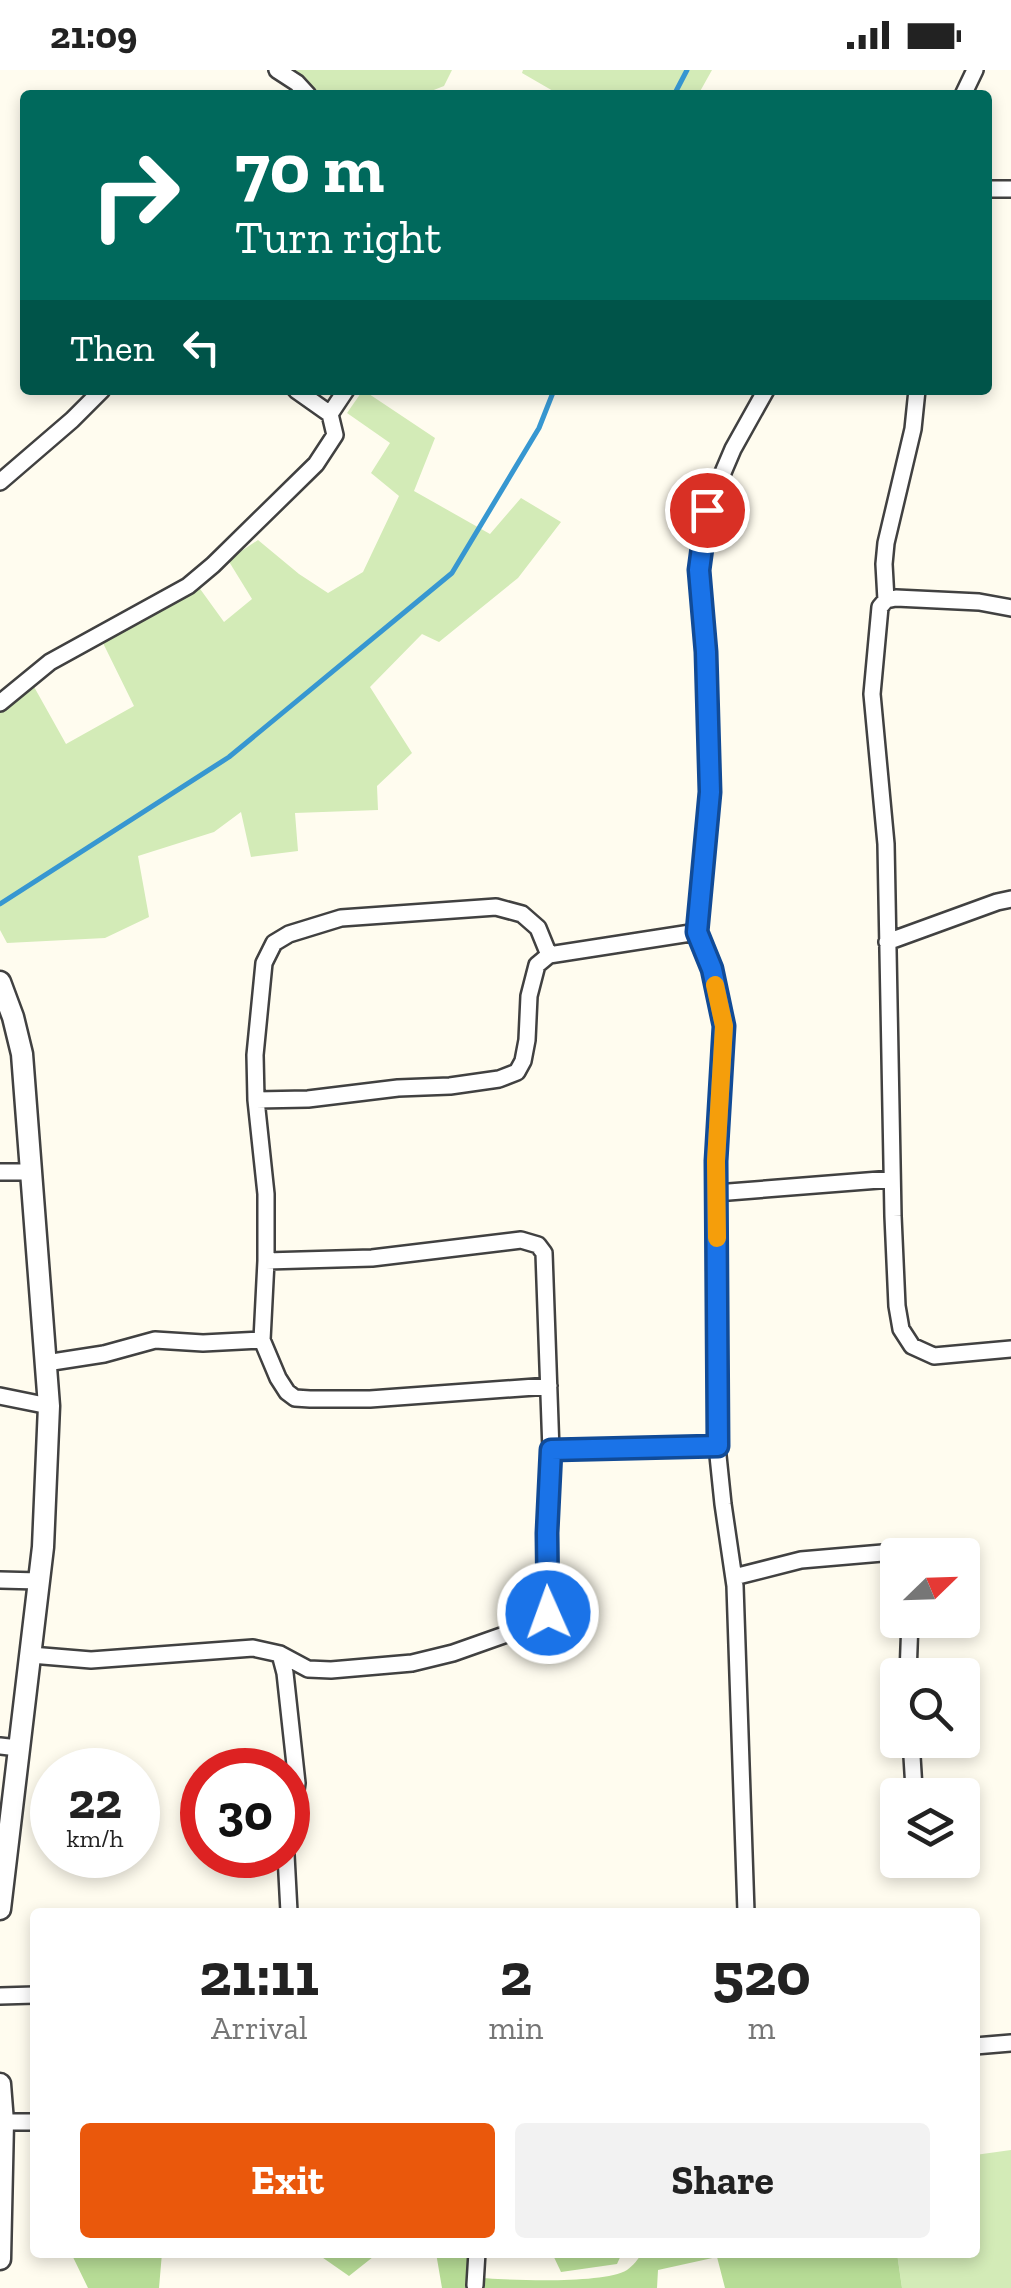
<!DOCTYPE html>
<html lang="en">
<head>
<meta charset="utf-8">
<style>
	:root { --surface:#fff; --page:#f2f2f2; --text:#222; --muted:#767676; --accent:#ea580c }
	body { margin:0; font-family:"Zilla Slab",serif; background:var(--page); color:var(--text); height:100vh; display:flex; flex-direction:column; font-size:38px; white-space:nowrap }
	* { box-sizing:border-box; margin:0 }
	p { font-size:32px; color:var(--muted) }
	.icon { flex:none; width:55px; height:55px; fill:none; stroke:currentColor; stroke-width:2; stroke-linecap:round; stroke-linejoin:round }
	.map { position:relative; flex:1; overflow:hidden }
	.sheet { position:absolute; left:30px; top:1838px; width:950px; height:350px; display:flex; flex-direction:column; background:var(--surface); border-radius:10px; box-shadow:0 5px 15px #0003 }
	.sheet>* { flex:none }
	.top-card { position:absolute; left:20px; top:20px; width:972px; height:305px; border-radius:10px; box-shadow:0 5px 15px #0003; background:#00695c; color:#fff; overflow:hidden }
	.needle { width:65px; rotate:67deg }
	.controls { position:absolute; left:880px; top:1468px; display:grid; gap:20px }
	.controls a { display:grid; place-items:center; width:100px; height:100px; border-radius:10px; background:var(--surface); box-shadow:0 5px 15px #0003; font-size:50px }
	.speed { position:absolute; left:30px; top:1678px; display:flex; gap:20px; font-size:50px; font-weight:700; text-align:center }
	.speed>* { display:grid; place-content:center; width:130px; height:130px; border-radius:50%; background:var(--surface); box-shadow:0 5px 15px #0003; line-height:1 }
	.speed small { font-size:25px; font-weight:400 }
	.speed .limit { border:15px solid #d22; background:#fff; color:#111 }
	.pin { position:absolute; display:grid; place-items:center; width:85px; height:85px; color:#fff; margin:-42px; border:5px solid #fff; border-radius:50%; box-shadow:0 2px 10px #0007 }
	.me { position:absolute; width:110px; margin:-55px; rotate:358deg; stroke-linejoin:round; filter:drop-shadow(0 0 8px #0008) }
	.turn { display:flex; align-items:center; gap:35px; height:210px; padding:0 50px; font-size:45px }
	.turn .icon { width:130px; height:130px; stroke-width:2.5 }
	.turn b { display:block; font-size:70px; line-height:85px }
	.then { display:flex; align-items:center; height:95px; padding:0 50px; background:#0003; gap:20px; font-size:38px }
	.eta { display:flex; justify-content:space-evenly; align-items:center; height:170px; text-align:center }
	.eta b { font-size:60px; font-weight:700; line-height:70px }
	.button { display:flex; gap:20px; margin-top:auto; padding:20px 50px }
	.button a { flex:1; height:115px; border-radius:10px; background:var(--accent); color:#fff; font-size:40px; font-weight:700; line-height:115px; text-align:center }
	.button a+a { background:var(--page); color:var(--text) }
	.status { display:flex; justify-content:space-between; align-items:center; height:70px; padding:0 50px; background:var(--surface); direction:ltr }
	.status svg { height:28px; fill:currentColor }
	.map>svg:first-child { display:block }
</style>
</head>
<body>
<div class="status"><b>21:09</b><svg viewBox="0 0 49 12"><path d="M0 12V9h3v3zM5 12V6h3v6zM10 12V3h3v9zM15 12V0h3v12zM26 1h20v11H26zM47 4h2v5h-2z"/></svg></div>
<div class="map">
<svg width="1011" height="2218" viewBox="0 0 1011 2218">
	<rect width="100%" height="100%" fill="#fffcef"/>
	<path fill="#d3ebb7" d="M292 0H452L444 16 421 25H315Z
		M523 0H712L698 25H560L522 3Z
		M363 320 435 368 414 421 490 464 521 428 561 452 518 508 439 572 422 564 370 617 412 683 377 716 378 740 295 743 298 781 251 787 241 742 214 762 138 786 149 847 105 868 7 873 0 860V628L28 606 66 674 134 636 102 571 198 516 224 552 252 529 228 490 258 470 299 504 328 523 363 502 399 426 371 403 390 373 347 343Z
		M1011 2080V2218H902L897 2183 975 2182V2085Z"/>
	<path fill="#b7dc96" d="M71 2183H162L159 2218H88Z
		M316 2183H378L349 2206Z
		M436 2183H467L470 2207C501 2210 602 2215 627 2200 633 2196 639 2188 642 2183H897L902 2218H725L717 2187 658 2200 657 2218H442Z
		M552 2183H622L617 2194 561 2202Z"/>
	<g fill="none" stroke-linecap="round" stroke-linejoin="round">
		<path stroke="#3797d1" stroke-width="5" d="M674 25 687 0
			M0 834 229 687 452 503 539 358 554 320"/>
		<g stroke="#414141" stroke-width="20">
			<path id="minor" d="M277 0 297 13 308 25
				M963 25 975 0
				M988 119H1011
				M330 344 346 320
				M0 412 72 350 102 320
				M886 530 884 494 886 473 913 359 917 320
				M1011 538 979 532 896 528 886 530 880 537 872 624 886 774 893 1146 897 1236 901 1259 912 1276 934 1286 1011 1279
				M0 633 50 592 188 516 213 495 316 394 335 365 330 344 296 320
				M697 862 711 722 706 582 699 500 702 469 707 440 733 379 766 320
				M887 872 997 832 1011 829
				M256 1030 308 1029 398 1018 450 1016 499 1009 517 1002 523 991 527 970 529 926 537 895 549 885 697 862 712 899 724 956 716 1091 717 1376 551 1381
				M0 1102H32
				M716 1123 892 1109
				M46 1293 104 1284 155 1270 203 1273 262 1270
				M549 1316 370 1329H310L295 1328 287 1322 278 1308 262 1270 266 1191V1124L256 1030 255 985 264 893 274 873 289 864 341 848 496 837 522 844 538 858 549 885
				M0 1326 49 1336
				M717 1376 723 1434 735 1516 746 1842
				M734 1507 801 1490 894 1482 903 1483 905 1485
				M0 1510 39 1511
				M280 1584 285 1603 297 1713 288 1775
				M31 1585 91 1590 253 1578 280 1584 308 1599 331 1600 389 1595 412 1593 453 1583 541 1552 548 1543 547 1463 551 1381 544 1183 538 1175 521 1170 372 1188 266 1191
				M908 1605 910 1550
				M911 1670 914 1719
				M0 1676 18 1678
				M286 1785 289 1842
				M0 1926 35 1925
				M975 1976 1011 1973
				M3 2052H35
				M475 2215 477 2182"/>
		</g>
		<g stroke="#414141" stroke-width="25">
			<path id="tertiary" d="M0 912 13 947 22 984 49 1336 43 1477 0 1839
				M0 2014 3 2052 0 2189"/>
		</g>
		<use href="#minor" stroke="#fff" stroke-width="15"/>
		<use href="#tertiary" stroke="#fff" stroke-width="20"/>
	</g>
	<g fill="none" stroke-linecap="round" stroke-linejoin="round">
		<g stroke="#114b97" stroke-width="25">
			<path id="route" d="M548 1543 547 1463 551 1380 718 1376 716 1091 724 956 712 899 697 862 710 722 706 582 699 500 707 440"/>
		</g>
		<use href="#route" stroke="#1a73e8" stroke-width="18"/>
		<path stroke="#f59e0b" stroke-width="18" d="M715 915 724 956 716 1091 717 1168"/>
	</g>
</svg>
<div class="controls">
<a><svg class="needle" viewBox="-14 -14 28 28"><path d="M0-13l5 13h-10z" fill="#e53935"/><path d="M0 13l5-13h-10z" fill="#767676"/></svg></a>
<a><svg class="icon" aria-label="search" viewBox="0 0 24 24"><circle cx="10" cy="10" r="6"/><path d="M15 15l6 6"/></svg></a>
<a><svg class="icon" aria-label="layers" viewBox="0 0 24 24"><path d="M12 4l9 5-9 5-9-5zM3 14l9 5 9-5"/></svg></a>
</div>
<div class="speed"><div>22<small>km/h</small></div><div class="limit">30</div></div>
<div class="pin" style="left:707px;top:440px;background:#d93025"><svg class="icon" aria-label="arrive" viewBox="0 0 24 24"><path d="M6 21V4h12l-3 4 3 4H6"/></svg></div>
<svg class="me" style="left:548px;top:1543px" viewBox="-20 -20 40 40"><circle r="17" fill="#1a73e8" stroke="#fff" stroke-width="3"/><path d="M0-11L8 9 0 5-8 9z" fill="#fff"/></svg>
<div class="top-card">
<div class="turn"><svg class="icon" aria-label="right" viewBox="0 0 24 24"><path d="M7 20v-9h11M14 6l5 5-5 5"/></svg><div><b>70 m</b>Turn right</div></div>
<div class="then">Then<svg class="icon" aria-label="left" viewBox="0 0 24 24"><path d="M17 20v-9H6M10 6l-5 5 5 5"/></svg></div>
</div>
<section class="sheet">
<div class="eta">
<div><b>21:11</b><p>Arrival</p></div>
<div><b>2</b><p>min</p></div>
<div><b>520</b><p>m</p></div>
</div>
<div class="button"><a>Exit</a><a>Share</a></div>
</section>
</div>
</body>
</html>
